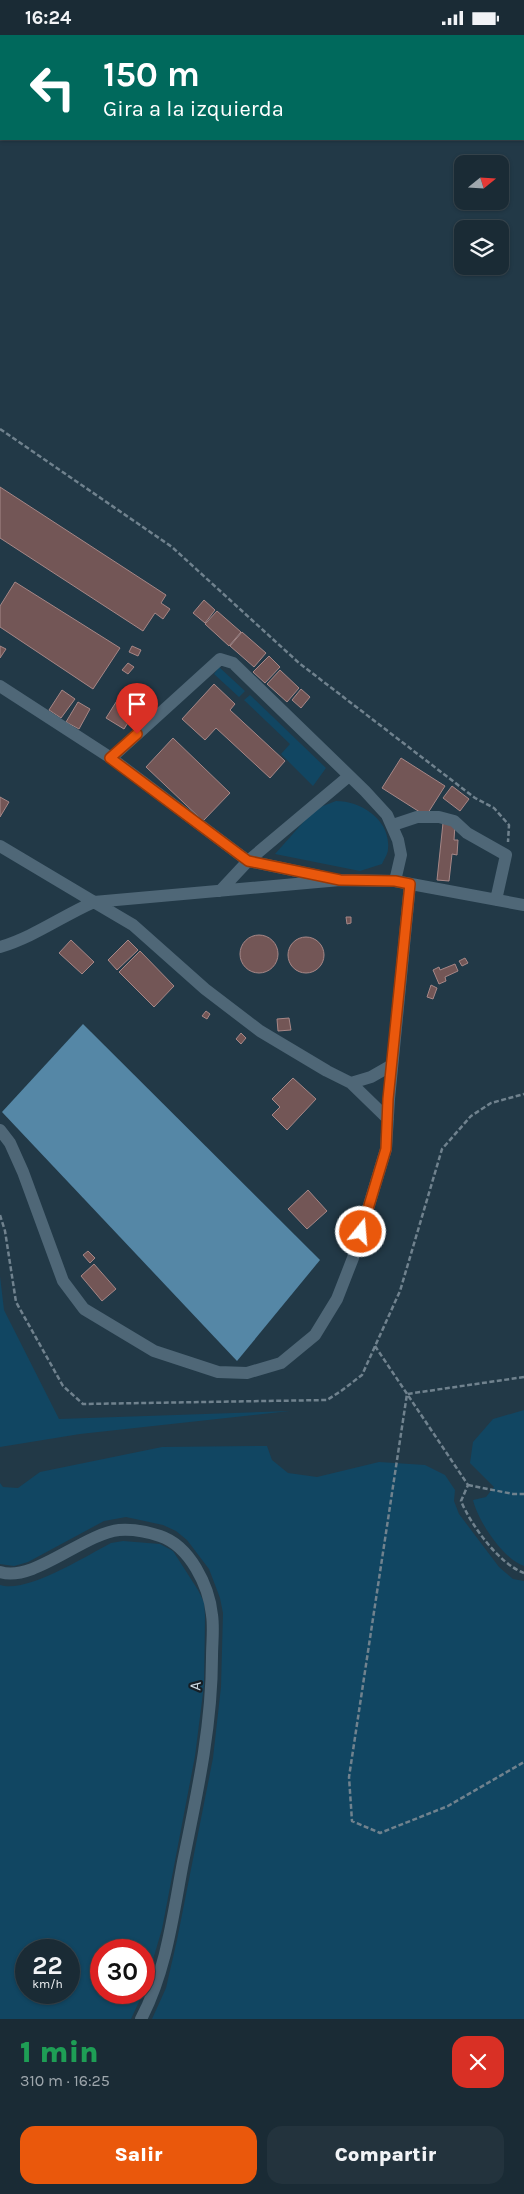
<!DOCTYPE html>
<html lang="es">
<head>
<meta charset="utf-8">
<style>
	:root { --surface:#1a2b35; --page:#23333d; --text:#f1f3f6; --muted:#9fa7ad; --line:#384750; --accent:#ea580c }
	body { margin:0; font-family:Karla,sans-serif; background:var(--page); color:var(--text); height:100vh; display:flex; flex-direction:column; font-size:19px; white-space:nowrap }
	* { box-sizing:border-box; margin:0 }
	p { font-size:16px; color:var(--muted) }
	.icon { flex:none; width:28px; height:28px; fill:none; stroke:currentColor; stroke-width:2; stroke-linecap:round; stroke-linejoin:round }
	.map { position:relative; height:1984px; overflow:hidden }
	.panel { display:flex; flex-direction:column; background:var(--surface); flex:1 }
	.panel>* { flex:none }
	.hud { position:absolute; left:0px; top:0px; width:525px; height:105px; box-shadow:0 1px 4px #0004,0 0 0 1px var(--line); background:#00695c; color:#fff; overflow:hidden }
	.needle { width:32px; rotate:72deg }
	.fabs { position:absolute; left:454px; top:120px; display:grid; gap:10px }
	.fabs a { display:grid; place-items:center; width:55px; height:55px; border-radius:10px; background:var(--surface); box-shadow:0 1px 4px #0004,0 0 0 1px var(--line); font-size:25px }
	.speed { position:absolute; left:15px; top:1904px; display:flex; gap:10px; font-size:25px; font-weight:700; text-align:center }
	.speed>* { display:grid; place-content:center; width:65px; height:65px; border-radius:50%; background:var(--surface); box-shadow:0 1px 4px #0004,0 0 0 1px var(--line); line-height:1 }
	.speed small { font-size:12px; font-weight:400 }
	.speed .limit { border:8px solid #d22; background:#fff; color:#111 }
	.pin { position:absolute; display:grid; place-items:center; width:42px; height:42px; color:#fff; margin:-51px -21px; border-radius:50% 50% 50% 0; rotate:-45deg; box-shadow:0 0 5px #0007 }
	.pin .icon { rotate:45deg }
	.me { position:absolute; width:55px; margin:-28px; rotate:17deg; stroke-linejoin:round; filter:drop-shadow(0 0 4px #0008) }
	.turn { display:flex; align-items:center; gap:18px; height:105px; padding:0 20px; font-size:22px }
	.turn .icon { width:65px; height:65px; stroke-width:2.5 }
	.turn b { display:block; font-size:35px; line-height:42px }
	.round { display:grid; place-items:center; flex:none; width:52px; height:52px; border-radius:15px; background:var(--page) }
	.overview { display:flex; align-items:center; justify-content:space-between; height:85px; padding:0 20px }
	h1 { font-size:30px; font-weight:800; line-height:38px; color:#1e9e55 }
	.action { display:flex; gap:10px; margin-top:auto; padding:10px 20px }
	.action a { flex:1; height:58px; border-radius:15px; background:var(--accent); color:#fff; font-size:20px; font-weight:800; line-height:58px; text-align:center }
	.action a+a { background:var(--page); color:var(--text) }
	.status { display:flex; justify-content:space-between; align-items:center; height:35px; padding:0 25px; background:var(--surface); direction:ltr }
	.status svg { height:14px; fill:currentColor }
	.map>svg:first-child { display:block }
</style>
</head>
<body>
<div class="status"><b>16:24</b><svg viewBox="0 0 49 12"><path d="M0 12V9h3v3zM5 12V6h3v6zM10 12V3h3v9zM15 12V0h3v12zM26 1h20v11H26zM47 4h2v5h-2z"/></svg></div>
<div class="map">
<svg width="524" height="1984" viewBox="0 0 524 1984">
	<rect width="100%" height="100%" fill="#223947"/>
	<path fill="#114662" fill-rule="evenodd" d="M219 632 245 656 239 662 214 639Z
		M250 660 326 733 313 751 281 719 290 709 244 665Z
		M336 766C361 766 391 785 388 814 388 819 384 824 382 829L360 836 275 819 315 774Z
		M0 1241 4 1275 59 1384 290 1376 80 1399 0 1412Z
		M524 1375V1531C503 1524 478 1486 473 1465L486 1462 494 1452 470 1428 473 1407 493 1384Z
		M267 1411 272 1425 288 1438 317 1442 379 1427 425 1430 445 1440 455 1455 454 1466 459 1479 499 1532 513 1544 524 1546V1984H152L166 1953 177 1905 213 1723 221 1652 223 1578 220 1563 209 1534 187 1505 176 1496 163 1490 126 1482 104 1486 28 1527 14 1531 0 1529V1448L3 1452 18 1453 40 1437 162 1412Z
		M123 1506 160 1509 173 1516 198 1555 204 1567 205 1581 204 1650 195 1721 162 1894 144 1955V1915H101V1958H143L131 1984H0V1550C26 1559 86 1521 111 1508ZM26 1915H69V1958H26Z"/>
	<path fill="#5587a6" d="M83 989 320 1225 237 1326 2 1077Z"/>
	<path fill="#735656" stroke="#a68787" d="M0 452 166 560 161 568 170 574 163 584 155 578 143 596 0 503Z
		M15 547 120 613 93 654 0 592V571Z
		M204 565 215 575 205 588 193 578Z
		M217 576 241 597 229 611 205 589Z
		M242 597 266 618 254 632 230 611Z
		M0 611 6 614 0 623Z
		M132 611 141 615 138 621 129 617Z
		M269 621 280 632 265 648 253 637Z
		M128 628 134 632 128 639 122 635Z
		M280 635 299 653 287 667 267 649Z
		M214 649 235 669 230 675 285 726 270 743 216 693 205 705 182 684Z
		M301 654 310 662 301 673 292 665Z
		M62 655 75 664 61 683 49 675Z
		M118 664 136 675 124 694 106 683Z
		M78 667 90 674 79 694 66 687Z
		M173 703 230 758 203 786 146 732Z
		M401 723 445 751 426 781 382 753Z
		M452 751 469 764 460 776 443 763Z
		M0 762 9 767 0 782Z
		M443 788 455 790 454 805H458L457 820 452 819 449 846 437 845Z
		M346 882H351V888L347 889Z
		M240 919a19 19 0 1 1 38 0a19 19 0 1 1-38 0Z
		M288 920a18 18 0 1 1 36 0a18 18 0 1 1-36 0Z
		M71 905 94 927 82 939 59 918Z
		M128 905 138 915 117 935 108 925Z
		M140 916 174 951 154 972 119 937Z
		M465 923 468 928 462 931 459 926Z
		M455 929 458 936 445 942 446 946 439 949 433 935 439 932 440 935Z
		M431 950 437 953 433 964 427 962Z
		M206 976 210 979 207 984 202 981Z
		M289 983 291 995 278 996 277 984Z
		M241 998 246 1003 241 1009 236 1004Z
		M293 1043 316 1064 287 1095 272 1080 280 1072 272 1064Z
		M308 1155 327 1176 307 1194 288 1174Z
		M88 1216 95 1223 90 1228 83 1220Z
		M94 1229 116 1254 102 1266 81 1241Z"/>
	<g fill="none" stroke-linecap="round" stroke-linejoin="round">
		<path stroke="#70828e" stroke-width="2.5" stroke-dasharray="5 2.5" stroke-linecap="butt" d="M0 394 172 512 299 628 475 763 494 773 509 790 508 807
			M0 1180 5 1196 16 1267 63 1351 83 1369 327 1365 341 1356 362 1340 400 1256 442 1114 471 1081 491 1068 524 1059
			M375 1311 468 1450 461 1466C471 1490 499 1529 524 1538
			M524 1342 407 1359 349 1742 352 1786 380 1798 448 1771 524 1727
			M468 1450 513 1459H524"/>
		<path stroke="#4f6777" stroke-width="12" d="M0 651 111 723 248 826 325 842
			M111 723 220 624 233 628 365 756 387 780 398 805 401 820 395 846
			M393 790 417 782H439L454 786 467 798 506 820 496 865
			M0 811 94 867 340 845 395 846 524 870
			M220 856 248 826 349 741
			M0 912C34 902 62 881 94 867L133 890 205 954 260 996 327 1036 351 1048 371 1042 392 1030
			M351 1048 388 1084
			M0 1095 10 1108 23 1137 63 1246 84 1274 154 1316 218 1337 247 1338 281 1328 315 1300 337 1264 353 1223 386 1114 389 1064 410 849
			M0 1537C33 1548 83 1499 119 1495 132 1494 148 1497 160 1501 190 1511 209 1551 212 1580 214 1593 212 1608 212 1622 212 1691 197 1759 183 1827 173 1880 166 1937 141 1984"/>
	</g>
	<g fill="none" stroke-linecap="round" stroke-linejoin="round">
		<g stroke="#983908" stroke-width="12">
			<path id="route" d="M137 699 110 723 248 826 340 845 395 846 410 849 388 1064 386 1114 361 1197"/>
		</g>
		<use href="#route" stroke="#ea580c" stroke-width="9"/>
	</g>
	<g text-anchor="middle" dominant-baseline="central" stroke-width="4.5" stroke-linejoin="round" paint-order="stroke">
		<g font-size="16" fill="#cedbe4" stroke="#151e25">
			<text transform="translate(195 1651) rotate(-86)">A</text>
		</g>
	</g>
</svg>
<div class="fabs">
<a><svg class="needle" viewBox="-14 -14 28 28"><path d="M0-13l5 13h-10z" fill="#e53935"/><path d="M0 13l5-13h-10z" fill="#9fa7ad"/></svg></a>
<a><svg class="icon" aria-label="layers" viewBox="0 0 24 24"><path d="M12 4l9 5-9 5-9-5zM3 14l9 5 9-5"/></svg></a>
</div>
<div class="speed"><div>22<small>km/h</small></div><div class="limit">30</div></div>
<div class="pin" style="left:137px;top:699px;background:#d93025"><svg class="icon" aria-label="arrive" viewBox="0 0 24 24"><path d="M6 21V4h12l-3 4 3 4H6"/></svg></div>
<svg class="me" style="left:361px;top:1197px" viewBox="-20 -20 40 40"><circle r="17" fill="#ea580c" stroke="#fff" stroke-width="3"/><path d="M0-11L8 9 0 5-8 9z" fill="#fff"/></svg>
<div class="hud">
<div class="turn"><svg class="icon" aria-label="left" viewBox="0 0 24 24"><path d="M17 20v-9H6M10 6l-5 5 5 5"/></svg><div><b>150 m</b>Gira a la izquierda</div></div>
</div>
</div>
<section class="panel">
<div class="overview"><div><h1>1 min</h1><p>310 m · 16:25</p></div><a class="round" style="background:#d93025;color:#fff"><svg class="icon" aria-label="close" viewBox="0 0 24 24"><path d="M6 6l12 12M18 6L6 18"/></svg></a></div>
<div class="action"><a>Salir</a><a>Compartir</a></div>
</section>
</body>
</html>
